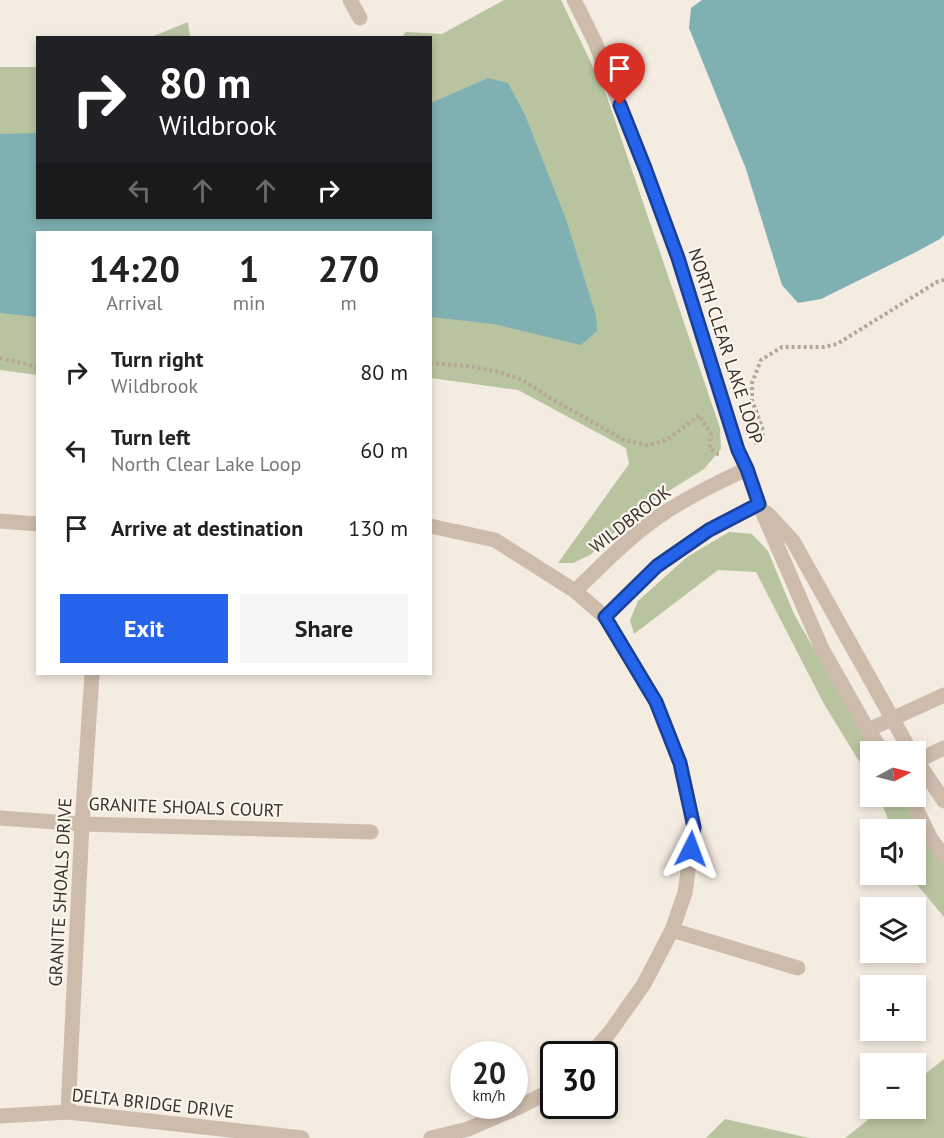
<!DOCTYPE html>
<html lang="en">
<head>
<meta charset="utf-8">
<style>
	:root { --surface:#fff; --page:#f6f6f6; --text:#222; --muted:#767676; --accent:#2563eb }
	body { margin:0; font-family:"PT Sans",sans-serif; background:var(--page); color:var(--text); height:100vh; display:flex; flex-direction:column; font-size:22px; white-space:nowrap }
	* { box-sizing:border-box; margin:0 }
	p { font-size:20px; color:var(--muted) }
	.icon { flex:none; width:33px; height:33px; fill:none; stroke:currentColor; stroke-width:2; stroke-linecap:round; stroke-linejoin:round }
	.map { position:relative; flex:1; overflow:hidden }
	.drawer { position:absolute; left:36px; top:231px; width:396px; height:444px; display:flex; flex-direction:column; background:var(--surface); border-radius:0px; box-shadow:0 3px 9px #0003 }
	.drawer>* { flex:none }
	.top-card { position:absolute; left:36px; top:36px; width:396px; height:183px; border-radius:0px; box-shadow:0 3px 9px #0003; background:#202124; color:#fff; overflow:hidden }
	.needle { width:39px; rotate:83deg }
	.buttons { position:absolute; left:860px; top:741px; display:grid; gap:12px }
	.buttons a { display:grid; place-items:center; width:66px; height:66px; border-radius:0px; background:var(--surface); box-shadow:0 3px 9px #0003; font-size:30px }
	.speed { position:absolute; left:450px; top:1041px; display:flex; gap:12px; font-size:30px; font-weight:700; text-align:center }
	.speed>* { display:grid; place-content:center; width:78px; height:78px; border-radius:50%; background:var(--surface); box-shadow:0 3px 9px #0003; line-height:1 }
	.speed small { font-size:15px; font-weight:400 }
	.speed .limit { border:3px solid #111; border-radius:9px; background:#fff; color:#111 }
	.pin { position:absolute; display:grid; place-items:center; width:51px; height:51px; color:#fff; margin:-62px -26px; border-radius:50% 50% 50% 0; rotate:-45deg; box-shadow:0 0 6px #0007 }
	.pin .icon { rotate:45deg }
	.me { position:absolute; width:66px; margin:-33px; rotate:3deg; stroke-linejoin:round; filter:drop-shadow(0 0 4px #0008) }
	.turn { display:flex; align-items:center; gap:21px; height:126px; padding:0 24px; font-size:27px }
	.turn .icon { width:78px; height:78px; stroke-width:2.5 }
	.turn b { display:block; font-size:42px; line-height:51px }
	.lanes { display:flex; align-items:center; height:57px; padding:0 24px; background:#0003; justify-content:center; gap:30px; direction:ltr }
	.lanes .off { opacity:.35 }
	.eta { display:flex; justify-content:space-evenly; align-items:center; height:102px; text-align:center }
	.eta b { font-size:36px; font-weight:700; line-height:42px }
	.cta { display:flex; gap:12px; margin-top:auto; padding:12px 24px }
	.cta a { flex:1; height:69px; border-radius:0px; background:var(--accent); color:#fff; font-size:24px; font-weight:700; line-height:69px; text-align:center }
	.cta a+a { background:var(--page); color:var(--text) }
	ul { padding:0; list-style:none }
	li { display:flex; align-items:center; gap:18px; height:78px; padding:0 24px }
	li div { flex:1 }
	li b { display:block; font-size:22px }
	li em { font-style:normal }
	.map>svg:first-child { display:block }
</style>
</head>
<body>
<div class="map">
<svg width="944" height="1138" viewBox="0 0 944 1138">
	<rect width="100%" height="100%" fill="#f4ebe1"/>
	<path fill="#b8c4a0" d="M504 0H561L606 94 720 428 721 449 704 469 640 509 590 555 573 563H558L629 464 626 448 518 390 431 378 430 232H38L37 375 0 370V67H37L38 218H430V38L402 37 406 32 442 34Z
		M188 22 190 37H151Z
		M729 532 752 534 768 551 794 614 872 751 870 752V779L824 704 756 572 718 570 634 634 630 620 638 601 687 557Z
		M879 797H900L944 864V917L909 875 915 874V830L892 829Z
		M944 1059V1138H845L882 1109 915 1108V1082Z
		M725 1119 809 1138H706Z"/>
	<path fill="#7fb0b2" d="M702 0H944V235L940 239 914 253 821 299 798 303 782 285 746 169 689 28 691 8Z
		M488 78 508 83 525 115 567 222 596 316 597 331 581 345 494 324 431 317 430 232H38L37 317 0 313V134L37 133 38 218H430L431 103Z"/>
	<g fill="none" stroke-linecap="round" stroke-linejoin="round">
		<path stroke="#b9a596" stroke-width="4" stroke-dasharray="3 3" stroke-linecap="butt" d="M0 358 38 367
			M430 363 467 366 499 372 523 380 550 398 624 440 647 445 661 442 671 437 699 415 711 434 710 449 718 454H721
			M754 443 762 439 763 430 752 400V383L761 360 782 347H824L837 344 937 282 944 280"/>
		<path stroke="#cdbbac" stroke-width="15" d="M350 0 360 18
			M0 521 38 524
			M430 526 495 540 575 591 605 617 656 702 680 763 694 827 685 893 672 930 644 984 610 1032 591 1054
			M575 591C601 566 628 538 658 517 686 498 716 483 747 469
			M605 617 657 566 709 530 759 504
			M868 730 944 695
			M915 762 944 748
			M0 818 82 824 371 832
			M672 930 798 968
			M68 1112 82 824 92 674
			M0 1116 68 1112 302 1138
			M431 1138 468 1129 519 1107 554 1089"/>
		<path stroke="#cdbbac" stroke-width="15" d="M574 0 595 42 645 168 678 258 738 450 747 469 759 504 822 649 868 730 883 752
			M767 513 793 541 911 752
			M915 758 944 801
			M910 796 931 839 944 856"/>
	</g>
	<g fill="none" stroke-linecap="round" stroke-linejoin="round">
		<g stroke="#184099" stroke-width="15">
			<path id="route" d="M620 105 645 168 678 258 738 450 747 469 759 504 709 530 657 566 605 617 656 702 680 763 694 827 691 849"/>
		</g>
		<use href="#route" stroke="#2563eb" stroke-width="10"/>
	</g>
	<g text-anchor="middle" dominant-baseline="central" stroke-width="4.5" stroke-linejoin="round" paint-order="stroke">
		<g font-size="18" fill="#3b302b" stroke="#fbf5ee">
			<text transform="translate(726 346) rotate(72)">NORTH CLEAR LAKE LOOP</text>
			<text transform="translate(630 519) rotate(-38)">WILDBROOK</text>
			<text transform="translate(186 807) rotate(2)">GRANITE SHOALS COURT</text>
			<text transform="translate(60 892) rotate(-87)">GRANITE SHOALS DRIVE</text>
			<text transform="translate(153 1103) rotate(6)">DELTA BRIDGE DRIVE</text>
		</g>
	</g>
</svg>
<div class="buttons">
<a><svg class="needle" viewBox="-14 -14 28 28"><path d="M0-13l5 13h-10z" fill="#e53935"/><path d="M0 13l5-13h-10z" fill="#767676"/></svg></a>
<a><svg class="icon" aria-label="sound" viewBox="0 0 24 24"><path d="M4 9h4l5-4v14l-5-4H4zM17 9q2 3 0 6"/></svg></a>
<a><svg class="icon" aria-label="layers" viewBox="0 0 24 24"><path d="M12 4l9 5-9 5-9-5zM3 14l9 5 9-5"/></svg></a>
<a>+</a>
<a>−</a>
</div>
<div class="speed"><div>20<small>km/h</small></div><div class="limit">30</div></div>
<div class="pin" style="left:620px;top:105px;background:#d93025"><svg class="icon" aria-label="arrive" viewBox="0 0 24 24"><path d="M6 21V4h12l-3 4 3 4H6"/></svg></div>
<svg class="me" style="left:691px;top:849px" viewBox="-20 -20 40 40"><path d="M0-17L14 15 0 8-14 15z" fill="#2563eb" stroke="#fff" stroke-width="4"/></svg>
<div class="top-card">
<div class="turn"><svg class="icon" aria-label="right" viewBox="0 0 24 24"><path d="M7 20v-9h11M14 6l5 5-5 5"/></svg><div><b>80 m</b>Wildbrook</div></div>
<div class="lanes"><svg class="icon off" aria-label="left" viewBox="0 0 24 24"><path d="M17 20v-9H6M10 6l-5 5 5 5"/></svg><svg class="icon off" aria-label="ahead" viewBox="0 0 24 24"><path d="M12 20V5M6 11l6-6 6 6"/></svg><svg class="icon off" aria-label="ahead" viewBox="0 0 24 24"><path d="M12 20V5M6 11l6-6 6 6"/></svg><svg class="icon" aria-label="right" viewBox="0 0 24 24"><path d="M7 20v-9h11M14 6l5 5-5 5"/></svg></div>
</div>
<section class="drawer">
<div class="eta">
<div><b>14:20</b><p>Arrival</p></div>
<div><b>1</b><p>min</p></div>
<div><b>270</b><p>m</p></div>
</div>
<ul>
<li><svg class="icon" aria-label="right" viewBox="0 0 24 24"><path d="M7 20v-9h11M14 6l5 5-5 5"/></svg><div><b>Turn right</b><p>Wildbrook</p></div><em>80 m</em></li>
<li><svg class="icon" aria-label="left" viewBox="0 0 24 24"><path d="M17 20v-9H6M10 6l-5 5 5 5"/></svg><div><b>Turn left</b><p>North Clear Lake Loop</p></div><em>60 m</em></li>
<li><svg class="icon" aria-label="arrive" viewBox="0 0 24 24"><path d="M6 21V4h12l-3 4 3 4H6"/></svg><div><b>Arrive at destination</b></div><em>130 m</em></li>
</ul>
<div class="cta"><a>Exit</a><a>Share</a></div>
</section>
</div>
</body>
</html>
